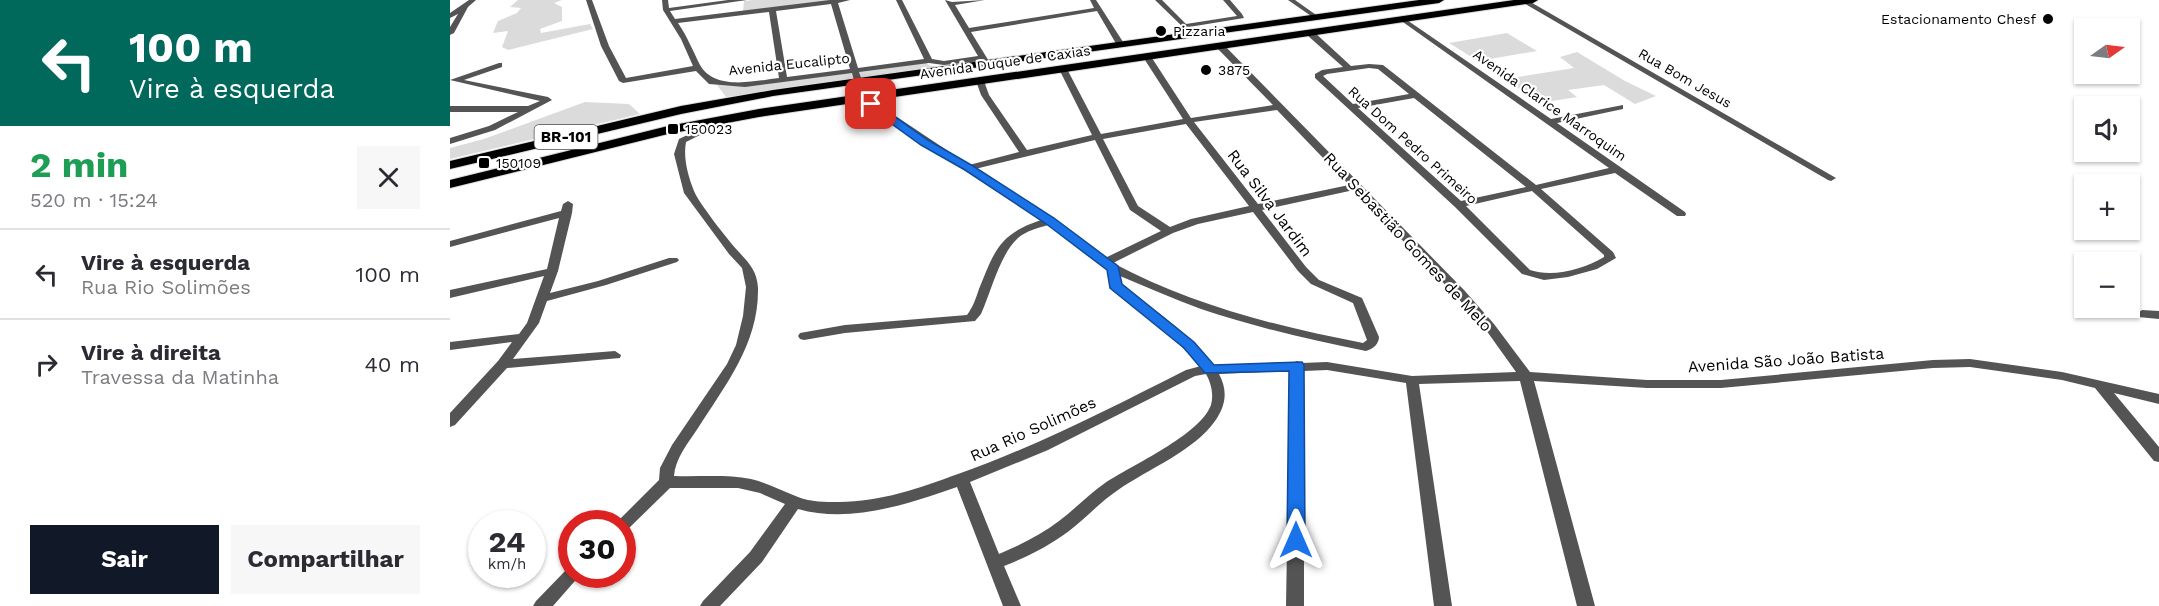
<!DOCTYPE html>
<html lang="pt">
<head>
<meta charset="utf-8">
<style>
	:root { --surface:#fff; --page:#f7f7f7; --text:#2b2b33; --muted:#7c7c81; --line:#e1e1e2; --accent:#111827 }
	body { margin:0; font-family:"Work Sans",sans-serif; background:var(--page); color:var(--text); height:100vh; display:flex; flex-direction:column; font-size:22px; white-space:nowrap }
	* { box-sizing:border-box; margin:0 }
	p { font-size:20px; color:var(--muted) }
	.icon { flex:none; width:33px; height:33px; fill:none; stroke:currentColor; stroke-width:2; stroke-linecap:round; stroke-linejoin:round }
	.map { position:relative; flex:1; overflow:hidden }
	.side { display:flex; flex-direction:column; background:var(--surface); width:450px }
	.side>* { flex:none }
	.banner { background:#00695c; color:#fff; overflow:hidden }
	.needle { width:39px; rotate:76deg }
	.controls { position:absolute; left:1624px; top:18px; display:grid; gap:12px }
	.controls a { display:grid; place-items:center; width:66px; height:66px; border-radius:0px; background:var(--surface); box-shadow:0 2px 4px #0004; font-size:30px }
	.speed { position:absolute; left:18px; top:510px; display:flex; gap:12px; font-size:30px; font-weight:700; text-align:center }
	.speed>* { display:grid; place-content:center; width:78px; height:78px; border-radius:50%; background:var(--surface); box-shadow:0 2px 4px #0004; line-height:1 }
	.speed small { font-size:15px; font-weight:400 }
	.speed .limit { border:9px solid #d22; background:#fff; color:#111 }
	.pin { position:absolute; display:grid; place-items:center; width:51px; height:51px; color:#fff; margin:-26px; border-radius:12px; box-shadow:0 3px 9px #0006 }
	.me { position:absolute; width:66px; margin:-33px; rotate:0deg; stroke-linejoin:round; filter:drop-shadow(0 0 4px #0008) }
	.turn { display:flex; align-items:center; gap:21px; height:126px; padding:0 30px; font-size:27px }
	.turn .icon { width:78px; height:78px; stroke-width:2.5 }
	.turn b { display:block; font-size:42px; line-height:51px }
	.round { display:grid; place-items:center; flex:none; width:63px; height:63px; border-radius:0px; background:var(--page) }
	.overview { display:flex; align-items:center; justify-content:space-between; height:102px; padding:0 30px }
	h1 { font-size:36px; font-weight:700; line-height:45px; color:#1e9e55 }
	.button { display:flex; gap:12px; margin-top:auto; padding:12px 30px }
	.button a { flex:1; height:69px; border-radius:0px; background:var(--accent); color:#fff; font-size:24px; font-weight:700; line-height:69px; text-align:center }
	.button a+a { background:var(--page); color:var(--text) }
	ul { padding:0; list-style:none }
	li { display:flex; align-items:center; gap:18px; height:90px; padding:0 30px; border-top:2px solid var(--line) }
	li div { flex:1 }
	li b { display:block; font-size:22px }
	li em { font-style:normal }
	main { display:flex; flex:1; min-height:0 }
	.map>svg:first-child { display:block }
</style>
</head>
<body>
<main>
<section class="side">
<div class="banner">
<div class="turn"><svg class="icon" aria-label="left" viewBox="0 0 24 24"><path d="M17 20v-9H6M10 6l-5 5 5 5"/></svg><div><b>100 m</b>Vire à esquerda</div></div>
</div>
<div class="overview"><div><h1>2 min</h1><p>520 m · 15:24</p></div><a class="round"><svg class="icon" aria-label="close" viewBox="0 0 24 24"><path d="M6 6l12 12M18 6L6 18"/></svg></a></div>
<ul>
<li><svg class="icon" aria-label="left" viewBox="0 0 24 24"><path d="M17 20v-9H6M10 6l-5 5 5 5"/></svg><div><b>Vire à esquerda</b><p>Rua Rio Solimões</p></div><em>100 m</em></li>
<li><svg class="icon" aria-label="right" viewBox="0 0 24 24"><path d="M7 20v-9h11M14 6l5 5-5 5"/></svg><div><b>Vire à direita</b><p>Travessa da Matinha</p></div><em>40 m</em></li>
</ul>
<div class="button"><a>Sair</a><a>Compartilhar</a></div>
</section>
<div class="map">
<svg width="1709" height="606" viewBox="0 0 1709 606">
	<rect width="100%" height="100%" fill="#fff"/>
	<path fill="#dbdbdb" d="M68 0H112L104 3 112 7V21L90 29 91 33 140 24 143 29 58 50 52 47 58 31 43 33 48 21 67 13 71 8 60 7Z
		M304 0H385L293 11 294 1Z
		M1057 33 1087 51 1028 61 999 43Z
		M1127 52 1175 81 1206 96 1185 104 1154 85 1118 90 1127 97 1090 103 1055 79 1124 68 1110 57Z
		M476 63 481 66H496L276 97 267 85 293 86Z
		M135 102 179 104 190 114 0 159V148L34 139Z"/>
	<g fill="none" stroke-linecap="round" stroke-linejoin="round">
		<g stroke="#dbdbdb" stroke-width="2">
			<path id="trunk" d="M969 0H994L989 3 323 96 231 114 0 169V161L231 106 323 90Z
				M1064 0H1088L1083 3 309 117 218 134 0 188V180L218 126 309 109Z"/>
		</g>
		<path fill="#545454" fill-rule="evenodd" d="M19 0H26L18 7 4 33 0 35V27L8 14 0 18V13Z
			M136 0H142L159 46 176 78 243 66 231 39 213 10 212 0H218L219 8 278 0H297L220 11 225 19 380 0H400L388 3 408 68 474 59 446 0H452L482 59 494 61 528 56 495 0 502 2 535 0 505 5 519 28 644 8 640 0H646L675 45 668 47 647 11 521 32 540 63 536 65 531 61 494 65 479 63 409 72 411 78 407 80H404L402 73 295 87 259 84 246 71 173 83 169 81 151 46ZM381 4 400 69 337 77 326 11ZM319 12 329 78C304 81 265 91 250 65 243 51 237 36 228 23Z
			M705 0H712L736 24 787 16 773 0H780L792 14 794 18 739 27 743 31 739 33Z
			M838 0H845L869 17 864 18Z
			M1071 0H1077L1386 178 1381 181 1378 180 1072 2Z
			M950 18H954L1101 119 1173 105V109L1107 123 1235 212 1236 214 1235 216H1227L1165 173 1091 189 1163 252 1166 258 1147 269 1118 277 1094 280 1072 274 1005 207 865 78V74L872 70 893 67 857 35V31H863L901 66 919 64 933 65 1086 185 1159 168 950 20ZM919 68 928 69 959 94 903 104 873 76 877 74ZM964 98 1076 187 1011 201 908 108ZM1082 191 1154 255V257C1134 269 1103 278 1080 270L1016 206Z
			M767 44H773L1014 290 1044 324 1080 372 1197 380H1271L1483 360 1520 359 1612 372 1709 394V404L1664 393 1709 447V462L1704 461 1645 388 1612 380 1520 367 1483 368 1271 388H1197L1084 381 1145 606H1127L1070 381 969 384 1002 606H984L956 383 877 370 854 371V606H836L840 371 769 374C778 391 776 405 765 421 744 451 698 469 668 490 650 502 636 518 619 531 599 546 577 557 554 566L571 606H553L507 487C457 504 401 524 348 509L312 562 270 606H250L253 601 300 552 335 504 310 493 288 488H220L178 529 172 531V524H165L209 480 210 468 222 445 277 364 286 345 293 316 296 287 292 268 279 254 234 193 224 154 229 139 273 118 276 117 280 120 236 142C233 158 238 176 244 191 248 202 278 240 287 250 298 262 307 270 308 288 309 343 276 384 248 428 238 443 225 459 224 476 250 477 276 474 301 479 318 483 332 491 348 497 361 502 375 502 389 502 430 502 470 488 508 474 587 446 661 408 736 370L751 366 721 336 661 287 658 270 598 225C588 228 576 231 568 238 550 254 541 292 531 314L525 321 395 333 354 340 350 339 348 336 350 333 395 325 517 315C523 307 526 298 529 289 545 250 549 234 591 220L477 146 408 99V95H414L519 165 569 152 531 95 526 81 530 79 534 81 539 95 577 150 642 135 609 69 613 67 617 69 651 134 733 119 693 57 697 55H700L741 118 823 105 767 48ZM827 110 899 185 808 204 744 122ZM736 124 799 206 741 219 720 227 688 206 653 139ZM645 140 680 210 711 231 655 258 604 219 525 169ZM904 190 1006 296 1036 330 1066 372 962 376 877 362 852 363 847 361 842 363 763 365C740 332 702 310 671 284L670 276C697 287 724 299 751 309 805 327 860 340 916 351 923 349 929 344 929 337L912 298 869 280 856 267 812 210ZM803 212 848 271 861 284 903 303 917 340 913 343C828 327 739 304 663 263L723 233 748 224ZM756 374C761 383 764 394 761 405 750 435 682 465 655 483 639 494 625 509 609 521 591 535 570 545 549 554L520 482 598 450 745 376Z
			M49 63H52V67L14 80 98 97 102 100 45 130 0 144V138L39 126 68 112H0V106H78L90 101 0 80Z
			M118 201 123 204 122 213 108 271 100 293 148 281 219 258H227L229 260 227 262 156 285 97 301 89 323 63 359 165 351 171 355 170 358 57 368 5 425 0 427V413L48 361 62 342 0 350V342L69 334 77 323 94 276 0 298V290L97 269 109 218 0 247V241L111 211 113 204Z
			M1692 310 1709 311V319L1688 317 1686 314Z
			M122 568V574H131L103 606H83L86 601 117 569Z"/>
		<use href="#trunk" fill="#000" fill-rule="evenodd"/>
	</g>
	<path fill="#1a73e8" stroke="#114b97" stroke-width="1.5" d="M417 102H424L478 140 523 166 604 218 668 266 672 284 744 342 764 365 852 362 854 365 855 540 852 545 846 548 839 545 837 540 839 371 755 373 734 348 660 288 657 270 595 223 515 170 471 145 417 106Z"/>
	<g fill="#000" stroke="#fff" stroke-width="2">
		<circle cx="1598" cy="19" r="6"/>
		<circle cx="711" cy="31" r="6"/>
		<circle cx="756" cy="70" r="6"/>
		<rect x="217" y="123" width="12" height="12" rx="3"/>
		<rect x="28" y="157" width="12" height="12" rx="3"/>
	</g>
	<g text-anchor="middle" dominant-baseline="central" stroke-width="4.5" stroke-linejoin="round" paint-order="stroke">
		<g font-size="14" fill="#000" stroke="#fff" text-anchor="start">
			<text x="1586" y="19" text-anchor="end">Estacionamento Chesf</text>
			<text x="723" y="31">Pizzaria</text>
			<text x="768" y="70">3875</text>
			<text x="235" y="129">150023</text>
			<text x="46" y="163">150109</text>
		</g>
		<g font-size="14" fill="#000" stroke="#fff">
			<text transform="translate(555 62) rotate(-8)">Avenida Duque de Caxias</text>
			<text transform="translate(339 64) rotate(-6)">Avenida Eucalipto</text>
			<text transform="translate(1235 78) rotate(30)">Rua Bom Jesus</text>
			<text transform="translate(1100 105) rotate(35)">Avenida Clarice Marroquim</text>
			<text transform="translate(963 145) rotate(42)">Rua Dom Pedro Primeiro</text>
		</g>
		<rect fill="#fff" stroke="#4c4c4c" stroke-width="1.5" x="84.5" y="125" width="63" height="24" rx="4.5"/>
		<g font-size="15" font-weight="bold" fill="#000">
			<text x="116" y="137">BR-101</text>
		</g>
		<g font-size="16" fill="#000" stroke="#fff">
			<text transform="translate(820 203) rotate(53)">Rua Silva Jardim</text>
			<text transform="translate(958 242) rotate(47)">Rua Sebastião Gomes de Melo</text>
			<text transform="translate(1336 360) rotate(-4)">Avenida São João Batista</text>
			<text transform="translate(583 429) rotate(-24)">Rua Rio Solimões</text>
		</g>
	</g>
</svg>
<div class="controls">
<a><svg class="needle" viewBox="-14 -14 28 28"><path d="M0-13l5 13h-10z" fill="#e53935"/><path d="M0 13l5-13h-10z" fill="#7c7c81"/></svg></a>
<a><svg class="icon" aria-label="sound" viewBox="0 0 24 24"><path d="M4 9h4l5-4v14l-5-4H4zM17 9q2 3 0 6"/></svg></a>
<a>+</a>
<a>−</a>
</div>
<div class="speed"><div>24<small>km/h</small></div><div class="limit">30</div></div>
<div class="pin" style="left:421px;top:104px;background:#d93025"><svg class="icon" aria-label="arrive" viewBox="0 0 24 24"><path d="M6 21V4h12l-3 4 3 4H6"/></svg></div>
<svg class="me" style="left:846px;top:540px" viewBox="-20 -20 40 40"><path d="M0-17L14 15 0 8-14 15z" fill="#1a73e8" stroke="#fff" stroke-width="4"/></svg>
</div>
</main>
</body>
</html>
